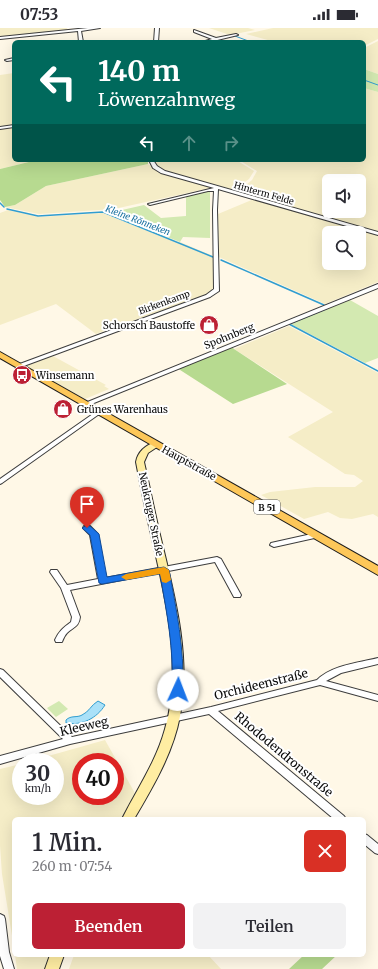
<!DOCTYPE html>
<html lang="de">
<head>
<meta charset="utf-8">
<style>
	:root { --surface:#fff; --page:#f2f2f3; --text:#2b2b33; --muted:#7c7c81; --accent:#bc2034 }
	body { margin:0; font-family:Merriweather,serif; background:var(--page); color:var(--text); height:100vh; display:flex; flex-direction:column; font-size:15px; white-space:nowrap }
	* { box-sizing:border-box; margin:0 }
	p { font-size:13px; color:var(--muted) }
	.icon { flex:none; width:22px; height:22px; fill:none; stroke:currentColor; stroke-width:2; stroke-linecap:round; stroke-linejoin:round }
	.map { position:relative; flex:1; overflow:hidden }
	.drawer { position:absolute; left:12px; top:789px; width:354px; height:140px; display:flex; flex-direction:column; background:var(--surface); border-radius:6px; box-shadow:0 4px 16px #0002 }
	.drawer>* { flex:none }
	.hud { position:absolute; left:12px; top:12px; width:354px; height:122px; border-radius:6px; box-shadow:0 4px 16px #0002; background:#00695c; color:#fff; overflow:hidden }
	.controls { position:absolute; left:322px; top:146px; display:grid; gap:8px }
	.controls a { display:grid; place-items:center; width:44px; height:44px; border-radius:6px; background:var(--surface); box-shadow:0 4px 16px #0002; font-size:20px }
	.speed { position:absolute; left:12px; top:725px; display:flex; gap:8px; font-size:20px; font-weight:700; text-align:center }
	.speed>* { display:grid; place-content:center; width:52px; height:52px; border-radius:50%; background:var(--surface); box-shadow:0 4px 16px #0002; line-height:1 }
	.speed small { font-size:10px; font-weight:400 }
	.speed .limit { border:6px solid #d22; background:#fff; color:#111 }
	.pin { position:absolute; display:grid; place-items:center; width:34px; height:34px; color:#fff; margin:-41px -17px; border-radius:50% 50% 50% 0; rotate:-45deg; box-shadow:0 0 4px #0007 }
	.pin .icon { rotate:45deg }
	.me { position:absolute; width:44px; margin:-22px; rotate:2deg; stroke-linejoin:round; filter:drop-shadow(0 0 3px #0008) }
	.turn { display:flex; align-items:center; gap:14px; height:84px; padding:0 20px; font-size:18px }
	.turn .icon { width:52px; height:52px; stroke-width:2.5 }
	.turn b { display:block; font-size:28px; line-height:34px }
	.lanes { display:flex; align-items:center; height:38px; padding:0 20px; background:#0003; justify-content:center; gap:20px; direction:ltr }
	.lanes .off { opacity:.35 }
	.round { display:grid; place-items:center; flex:none; width:42px; height:42px; border-radius:6px; background:var(--page) }
	.summary { display:flex; align-items:center; justify-content:space-between; height:68px; padding:0 20px }
	h1 { font-size:24px; font-weight:600; line-height:30px }
	.primary-button { display:flex; gap:8px; margin-top:auto; padding:8px 20px }
	.primary-button a { flex:1; height:46px; border-radius:6px; background:var(--accent); color:#fff; font-size:16px; font-weight:600; line-height:46px; text-align:center }
	.primary-button a+a { background:var(--page); color:var(--text) }
	.status { display:flex; justify-content:space-between; align-items:center; height:28px; padding:0 20px; background:var(--surface); direction:ltr }
	.status svg { height:11px; fill:currentColor }
	.map>svg:first-child { display:block }
</style>
</head>
<body>
<div class="status"><b>07:53</b><svg viewBox="0 0 49 12"><path d="M0 12V9h3v3zM5 12V6h3v6zM10 12V3h3v9zM15 12V0h3v12zM26 1h20v11H26zM47 4h2v5h-2z"/></svg></div>
<div class="map">
<svg width="378" height="941" viewBox="0 0 378 941">
	<rect width="100%" height="100%" fill="#fff8e7"/>
	<path fill="#f5edc7" fill-rule="evenodd" d="M0 0H67L66 3 0 10Z
		M209 0H248L255 2 230 7Z
		M273 0H378V11L364 18V14H275L246 6Z
		M378 13V46L364 41V20Z
		M14 45V97L0 99V47Z
		M364 60 378 64V204L237 164 252 152 257 143 239 132H364ZM329 153H359V183H329Z
		M14 99V132H37L0 141V101Z
		M154 132H236L254 143 249 151 234 162 165 143 158 139Z
		M148 136 161 145 207 158 210 160 114 181 39 186 5 179 15 177 46 158Z
		M254 171 378 207V254L325 276 219 229 218 186ZM329 205H359V235H329Z
		M8 182 39 189 103 185 178 215 180 214 213 228 214 262 205 267 96 306 56 276 0 297V185Z
		M289 298 378 345V489L373 486 352 491 340 490 328 484 304 491 261 467 270 464 315 459H355L363 453 354 447 345 446 288 409 333 384 234 321Z
		M53 328 106 357 104 358 109 361 85 371 25 338Z
		M105 712 136 767 122 791H14V920L2 846 0 818V741L21 736V768H55V734H27ZM81 734H115V768H81Z
		M15 927H52L47 941H17Z
		M74 927H208L221 941H69Z"/>
	<path fill="#d3e9b1" d="M364 41 378 46V64L364 60Z
		M206 163H210V210L183 209 180 214 104 184 122 182 144 177 161 190 186 188V168Z
		M350 272 378 288V330L365 335 291 296Z
		M59 673 68 681 56 689 47 680Z"/>
	<path fill="#b7da90" d="M37 132H148V136L46 158 15 177 5 179 0 172V141Z
		M232 319 234 321 287 356 233 376 177 340Z
		M304 927H337L322 941H289Z"/>
	<path fill="#aae1f8" stroke="#309dd0" d="M98 673 105 677C97 690 82 698 66 695V692C71 687 77 690 82 687 89 684 91 677 98 673Z"/>
	<g fill="none" stroke-linecap="round" stroke-linejoin="round">
		<path stroke="#309dd0" stroke-width="1" d="M235 8 251 14
			M364 52 378 57"/>
		<path stroke="#309dd0" stroke-width="1.5" d="M0 175 4 179
			M7 181 38 188 103 184 213 229
			M221 232 324 277
			M328 280 289 296 378 343"/>
		<g stroke="#3d3d3d" stroke-width="2">
			<path id="street" d="M88 0H100L81 3 83 14H79L78 3 0 11V9Z
				M155 0H159L158 14H154Z
				M194 2 216 10 236 6 238 7 209 14H202L212 11 194 4Z
				M14 30V32L7 33 5 32Z
				M14 97V99L0 101V99Z
				M149 132H153L157 138 165 143 378 204V207L218 161 217 182 219 263 210 269 21 339H17V337L206 267 214 261 213 182 214 163H208L150 177 148 176 214 160 161 145 153 140Z
				M378 256V260L89 377H85L84 376 85 375Z
				M100 381 102 382 103 383 102 384 2 455 0 456V451Z
				M84 498H90L98 506 105 550 217 529 221 531 241 567 240 569H234L215 534 70 562 80 589C79 599 73 599 67 605 65 607 63 611 62 614H56L55 612C59 603 63 600 71 594L72 589 61 560 50 544 51 542H57L67 557 98 551 90 507 83 500Z
				M316 505H319L320 507 319 509 274 519 270 517 271 515Z
				M378 630V636L341 645 326 653 378 667V673L320 657 218 683 344 788 346 791H334L209 686 70 716 0 736V728L63 711 0 649V641L3 642 72 709 211 679 317 652C332 637 358 635 378 630Z
				M364 806 367 807 378 816V826L375 825 364 816Z
				M0 886 4 888 5 891 9 924 14 941H4L0 928Z"/>
		</g>
		<g stroke="#2c2c2c" stroke-width="2">
			<path id="secondary" d="M156 414 160 417 148 425 144 434C150 460 155 486 161 511 175 569 191 629 180 688 173 725 153 759 134 791H122C137 761 156 734 165 701 183 639 166 572 152 511 146 486 141 460 136 434 138 423 146 417 156 414Z
				M50 927H64L59 941H45Z"/>
		</g>
		<g stroke="#1b1b1b" stroke-width="2">
			<path id="primary" d="M0 324 378 538V547L0 330Z"/>
		</g>
		<use href="#street" fill="#fff" fill-rule="evenodd"/>
		<use href="#secondary" fill="#ffeda2" fill-rule="evenodd"/>
		<use href="#primary" fill="#fdc759" fill-rule="evenodd"/>
	</g>
	<path fill="#1a73e8" stroke="#114b97" d="M87 497 90 498 99 506 107 549 164 539 169 542C177 585 184 618 183 662L182 665H174L172 662C174 620 167 587 160 546L102 556 99 555 90 507 82 500Z"/>
	<path fill="#f59e0b" d="M164 539 169 542 171 552 166 555 162 554 160 546 126 552 121 549 126 546Z"/>
	<defs>
		<g id="shop-disc" transform="scale(1)"><circle r="9.5" fill="#bc2034" stroke="#fff"/><path d="M-5-2.5h2.3a2.7 3.5 0 0 1 5.4 0H5L5.5 6h-11ZM-1.5-2.5h3a1.5 2.3 0 0 0-3 0Z" fill="#fff"/></g>
		<g id="bus-disc" transform="scale(1)"><circle r="9.5" fill="#bc2034" stroke="#fff"/><path d="M-5-6H5V4H4V6H2V4H-2V6H-4V4H-5ZM-3.5-4V0h7V-4ZM-3.5 1.2v1.5H-2V1.2ZM2 1.2v1.5H3.5V1.2Z" fill="#fff"/></g>
	</defs>
	<g fill-rule="evenodd">
		<use href="#shop-disc" x="209" y="297"/>
		<use href="#bus-disc" x="22" y="347"/>
		<use href="#shop-disc" x="63" y="381"/>
	</g>
	<g text-anchor="middle" dominant-baseline="central" stroke-width="4" stroke-linejoin="round" paint-order="stroke">
		<g font-size="9" fill="#0a0a0a" stroke="#fff">
			<text transform="translate(264 165) rotate(16)">Hinterm Felde</text>
			<text transform="translate(164 274) rotate(-20)">Birkenkamp</text>
		</g>
		<g font-size="9" font-style="italic" fill="#126c9d" stroke="#fff">
			<text transform="translate(138 192) rotate(21)">Kleine Rönneken</text>
		</g>
		<rect fill="#fff" stroke="#545454" stroke-width="1" x="254" y="472" width="26" height="14" rx="3"/>
		<g font-size="9" font-weight="bold" fill="#0a0a0a">
			<text x="267" y="479">B 51</text>
		</g>
		<g font-size="10" fill="#0a0a0a" stroke="#fff" text-anchor="start">
			<text x="195" y="297" text-anchor="end">Schorsch Baustoffe</text>
			<text x="36" y="347">Winsemann</text>
			<text x="77" y="381">Grünes Warenhaus</text>
		</g>
		<g font-size="10" fill="#0a0a0a" stroke="#fff">
			<text transform="translate(229 308) rotate(-22)">Spohnberg</text>
			<text transform="translate(189 435) rotate(29)">Hauptstraße</text>
			<text transform="translate(151 486) rotate(78)">Neukruger Straße</text>
		</g>
		<g font-size="12" fill="#0a0a0a" stroke="#fff">
			<text transform="translate(261 656) rotate(-14)">Orchideenstraße</text>
			<text transform="translate(84 698) rotate(-13)">Kleeweg</text>
			<text transform="translate(284 726) rotate(40)">Rhododendronstraße</text>
		</g>
	</g>
</svg>
<div class="controls">
<a><svg class="icon" aria-label="sound" viewBox="0 0 24 24"><path d="M4 9h4l5-4v14l-5-4H4zM17 9q2 3 0 6"/></svg></a>
<a><svg class="icon" aria-label="search" viewBox="0 0 24 24"><circle cx="10" cy="10" r="6"/><path d="M15 15l6 6"/></svg></a>
</div>
<div class="speed"><div>30<small>km/h</small></div><div class="limit">40</div></div>
<div class="pin" style="left:87px;top:500px;background:#d93025"><svg class="icon" aria-label="arrive" viewBox="0 0 24 24"><path d="M6 21V4h12l-3 4 3 4H6"/></svg></div>
<svg class="me" style="left:178px;top:662px" viewBox="-20 -20 40 40"><circle r="19" fill="#fff"/><path d="M0-13L10 11 0 6-10 11z" fill="#1a73e8"/></svg>
<div class="hud">
<div class="turn"><svg class="icon" aria-label="left" viewBox="0 0 24 24"><path d="M17 20v-9H6M10 6l-5 5 5 5"/></svg><div><b>140 m</b>Löwenzahnweg</div></div>
<div class="lanes"><svg class="icon" aria-label="left" viewBox="0 0 24 24"><path d="M17 20v-9H6M10 6l-5 5 5 5"/></svg><svg class="icon off" aria-label="ahead" viewBox="0 0 24 24"><path d="M12 20V5M6 11l6-6 6 6"/></svg><svg class="icon off" aria-label="right" viewBox="0 0 24 24"><path d="M7 20v-9h11M14 6l5 5-5 5"/></svg></div>
</div>
<section class="drawer">
<div class="summary"><div><h1>1 Min.</h1><p>260 m · 07:54</p></div><a class="round" style="background:#d93025;color:#fff"><svg class="icon" aria-label="close" viewBox="0 0 24 24"><path d="M6 6l12 12M18 6L6 18"/></svg></a></div>
<div class="primary-button"><a>Beenden</a><a>Teilen</a></div>
</section>
</div>
</body>
</html>
